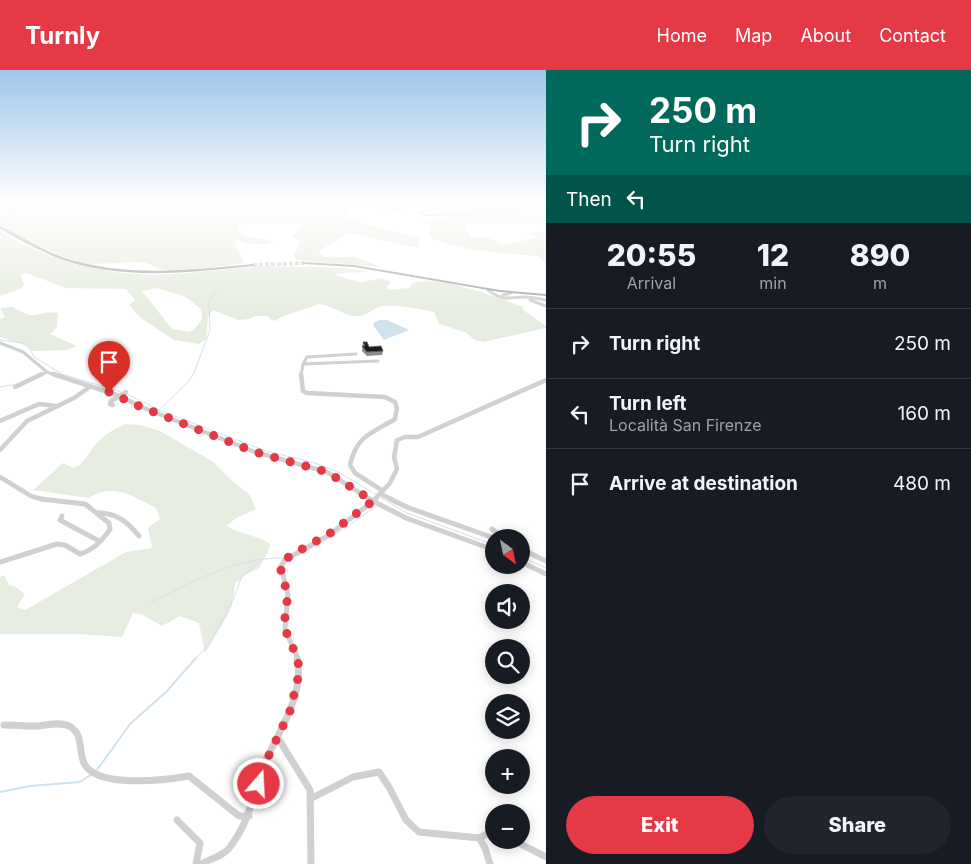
<!DOCTYPE html>
<html lang="en">
<head>
<meta charset="utf-8">
<style>
	:root { --surface:#171b24; --page:#20242c; --text:#f1f3f6; --muted:#9ea1a6; --line:#363941; --accent:#e63946 }
	body { margin:0; font-family:Inter,sans-serif; background:var(--page); color:var(--text); height:100vh; display:flex; flex-direction:column; font-size:19px; white-space:nowrap }
	* { box-sizing:border-box; margin:0 }
	p { font-size:16px; color:var(--muted) }
	.icon { flex:none; width:28px; height:28px; fill:none; stroke:currentColor; stroke-width:2; stroke-linecap:round; stroke-linejoin:round }
	.map { position:relative; flex:1; overflow:hidden }
	.drawer { display:flex; flex-direction:column; background:var(--surface); width:425px }
	.drawer>* { flex:none }
	.guide { background:#00695c; color:#fff; overflow:hidden }
	.needle { width:32px; rotate:147deg }
	.fabs { position:absolute; left:485px; top:459px; display:grid; gap:10px }
	.fabs a { display:grid; place-items:center; width:45px; height:45px; border-radius:50%; background:var(--surface); box-shadow:0 2px 12px #0003; font-size:25px }
	.pin { position:absolute; display:grid; place-items:center; width:42px; height:42px; color:#fff; margin:-51px -21px; border-radius:50% 50% 50% 0; rotate:-45deg; box-shadow:0 0 5px #0007 }
	.pin .icon { rotate:45deg }
	.me { position:absolute; width:55px; margin:-28px; rotate:19deg; stroke-linejoin:round; filter:drop-shadow(0 0 4px #0008) }
	.turn { display:flex; align-items:center; gap:18px; height:105px; padding:0 20px; font-size:22px }
	.turn .icon { width:65px; height:65px; stroke-width:2.5 }
	.turn b { display:block; font-size:35px; line-height:42px }
	.then { display:flex; align-items:center; height:48px; padding:0 20px; background:#0003; gap:10px; font-size:19px }
	.eta { display:flex; justify-content:space-evenly; align-items:center; height:85px; text-align:center }
	.eta b { font-size:30px; font-weight:800; line-height:35px }
	.action { display:flex; gap:10px; margin-top:auto; padding:10px 20px }
	.action a { flex:1; height:58px; border-radius:30px; background:var(--accent); color:#fff; font-size:20px; font-weight:800; line-height:58px; text-align:center }
	.action a+a { background:var(--page); color:var(--text) }
	ul { padding:0; list-style:none }
	li { display:flex; align-items:center; gap:15px; height:70px; padding:0 20px; border-top:1px solid var(--line) }
	li div { flex:1 }
	li b { display:block; font-size:19px }
	li em { font-style:normal }
	header { display:flex; align-items:center; gap:30px; box-sizing:border-box; height:70px; padding:0 25px; background:var(--accent); color:#fff }
	header strong { font-size:24px }
	nav { display:flex; gap:28px; margin-inline-start:auto; font-size:18px }
	main { display:flex; flex:1; min-height:0 }
	.map>svg:first-child { display:block }
</style>
</head>
<body>
<header>
<strong>Turnly</strong>
<nav><a>Home</a><a>Map</a><a>About</a><a>Contact</a></nav>
</header>
<main>
<div class="map">
<svg width="546" height="794" viewBox="0 0 546 794">
	<rect width="100%" height="100%" fill="#fff"/>
	<path fill="#e6ecdf" fill-rule="evenodd" d="M0 133H336L351 140 347 146 364 154 420 168 418 178 349 163 319 181 324 187H355L382 197 296 190 294 186 300 172 292 166 306 153H247L236 157 242 165 276 172C267 175 256 175 246 173 241 171 239 169 234 171L244 193 208 198 169 200 160 199 144 192 88 194 58 185 0 155Z
		M439 133H546L545 153 469 154 465 158 472 168 486 167 505 175 538 167 530 163 546 161V194L538 186C500 183 464 182 429 167L430 157 423 152 445 147 447 141 434 136Z
		M0 161C41 187 88 201 136 204 175 207 215 199 254 197 269 196 285 197 300 197 323 197 345 197 368 202L340 203 336 204 337 206 361 212 382 208 391 212 387 217 390 220 409 218 412 213C443 205 494 227 523 237V240L546 256V258L483 272 475 270 465 262 439 254 434 242C421 239 397 235 384 236 373 237 367 247 355 246 342 245 332 235 319 234L283 246 275 251 270 249 268 246H255L250 249 238 250 213 240 208 247 206 269 199 274 174 270 141 248 129 235 135 230 126 219 66 218 26 203 21 205 24 214 22 218 0 226ZM157 218 186 227 201 239C204 250 199 256 190 262L172 259 142 221Z
		M13 237C40 254 36 239 58 243L57 257 50 264 77 276 67 280 33 281 27 276 0 267V249L5 247 0 238Z
		M125 354 140 355 160 361 212 391 231 410 249 424 256 439 236 448 227 456C241 465 257 465 270 474L268 482 259 498 245 505 235 514 232 534 227 546 205 583 199 553 180 546 162 556 141 544 133 543 122 567 78 564H0V507L4 505 9 515 14 516 25 524 17 537 25 540 126 482 152 478 148 457 160 449 156 438C132 426 113 412 89 428L33 420 63 393 73 398C85 394 87 385 95 375 103 365 114 359 125 354Z"/>
	<path fill="#cfe2ee" d="M380 250H387L409 260 384 270 373 255 375 252Z"/>
	<g fill="none" stroke-linecap="round" stroke-linejoin="round">
		<path stroke="#cfe2ee" stroke-width="1" d="M0 149 16 140
			M0 270 24 273 29 277 34 287 62 304 121 322
			M0 317 17 314
			M127 324 159 340 266 381 315 393 340 403 407 443 494 475
			M159 340 189 311 194 303 210 260 209 232 216 220
			M304 482 344 459 376 436
			M521 487 546 498
			M147 534C192 513 233 487 284 488
			M195 589 209 574 230 538 241 508 262 489"/>
		<path stroke="#cfe2ee" stroke-width="2" d="M97 700 130 654 166 622 196 588
			M0 722 30 716 80 712 92 704"/>
		<path stroke="#d6d6d6" stroke-width="4" stroke-dasharray="4 2" stroke-linecap="butt" d="M253 195 304 193"/>
		<path stroke="#d0d0d0" stroke-width="2.5" d="M435 133 441 136 419 143 426 145 456 144 546 135
			M380 137 394 139 429 133"/>
		<path stroke="#d0d0d0" stroke-width="3" d="M488 220C504 232 507 227 526 227 532 227 539 229 546 230
			M503 225 511 223
			M530 230 546 236
			M0 273 23 282 47 302 56 306
			M303 294 378 291
			M39 306 47 302
			M301 306 303 294 307 287 356 284"/>
		<path stroke="#d0d0d0" stroke-width="4.5" d="M53 304 120 326 139 336 255 382 327 402 371 430
			M301 304 303 321 307 323 385 327 395 332 397 338 395 349C371 364 357 365 350 395L355 403 383 421
			M15 317 42 304
			M113 335 110 334 111 331 126 322
			M0 351 39 334 56 336
			M0 380 27 351 74 328 91 316
			M0 407 31 426 45 430
			M381 424 393 430
			M374 430 390 413 397 399 394 387 397 370 405 367H418L546 310"/>
		<path stroke="#d0d0d0" stroke-width="5" d="M369 429 406 448 494 480
			M390 429 409 438 494 468
			M98 443C115 442 129 453 139 466
			M62 446 60 450 99 471
			M492 459 503 468
			M521 479 546 491
			M0 492 57 474 65 475 80 484C93 480 103 470 110 459L109 453 85 434 41 429
			M521 492 546 504
			M298 589 285 559 288 525 281 496 285 490 329 465 376 429"/>
		<path stroke="#d0d0d0" stroke-width="7" d="M4 655C14 655 24 656 35 656 45 656 59 651 69 656 84 664 78 680 84 693 96 719 166 710 189 706L239 746H249
			M278 668 310 720 311 794
			M312 728 353 707 379 702 389 717 406 750 419 762 479 768 494 761
			M177 750 200 773 196 794
			M479 768 485 778 490 794
			M513 770 546 787
			M201 794C210 789 225 785 230 777 251 749 251 729 262 699 275 667 306 625 297 588"/>
		<path fill="#ababab" fill-rule="evenodd" d="M0 156C21 165 40 179 62 187 124 208 189 200 253 194L255 195 253 196C187 203 118 211 55 187 36 179 18 169 0 159Z
			M303 192 354 195 500 220 546 224V226L500 222 354 197 304 194H303Z"/>
	</g>
	<path fill="#8c8c8c" d="M363 272 369 277 383 281 382 285 367 286 362 281Z"/>
	<path fill="#1a1a1a" stroke="#5f5f5f" d="M363 272H367L369 277 381 276 383 281 367 282 362 276H365Z"/>
	<linearGradient id="sky" x2="0" y2="1"><stop stop-color="#9ec6ea"/><stop offset="0.54" stop-color="#fff"/><stop offset="1" stop-color="#fff" stop-opacity="0"/></linearGradient>
	<rect width="546" height="245" fill="url(#sky)"/>
	<g fill="none" stroke-linecap="round" stroke-linejoin="round">
		<path stroke="#e63946" stroke-width="9" stroke-dasharray="0 16.2" d="M109 322 139 336 255 382 327 402 373 431 329 464 295 483 284 490 281 496V502L288 525 285 544V559L298 590 299 604 290 641 262 700 259 714"/>
	</g>
</svg>
<div class="fabs">
<a><svg class="needle" viewBox="-14 -14 28 28"><path d="M0-13l5 13h-10z" fill="#e53935"/><path d="M0 13l5-13h-10z" fill="#9ea1a6"/></svg></a>
<a><svg class="icon" aria-label="sound" viewBox="0 0 24 24"><path d="M4 9h4l5-4v14l-5-4H4zM17 9q2 3 0 6"/></svg></a>
<a><svg class="icon" aria-label="search" viewBox="0 0 24 24"><circle cx="10" cy="10" r="6"/><path d="M15 15l6 6"/></svg></a>
<a><svg class="icon" aria-label="layers" viewBox="0 0 24 24"><path d="M12 4l9 5-9 5-9-5zM3 14l9 5 9-5"/></svg></a>
<a>+</a>
<a>−</a>
</div>
<div class="pin" style="left:109px;top:322px;background:#d93025"><svg class="icon" aria-label="arrive" viewBox="0 0 24 24"><path d="M6 21V4h12l-3 4 3 4H6"/></svg></div>
<svg class="me" style="left:259px;top:714px" viewBox="-20 -20 40 40"><circle r="17" fill="#e63946" stroke="#fff" stroke-width="3"/><path d="M0-11L8 9 0 5-8 9z" fill="#fff"/></svg>
</div>
<section class="drawer">
<div class="guide">
<div class="turn"><svg class="icon" aria-label="right" viewBox="0 0 24 24"><path d="M7 20v-9h11M14 6l5 5-5 5"/></svg><div><b>250 m</b>Turn right</div></div>
<div class="then">Then<svg class="icon" aria-label="left" viewBox="0 0 24 24"><path d="M17 20v-9H6M10 6l-5 5 5 5"/></svg></div>
</div>
<div class="eta">
<div><b>20:55</b><p>Arrival</p></div>
<div><b>12</b><p>min</p></div>
<div><b>890</b><p>m</p></div>
</div>
<ul>
<li><svg class="icon" aria-label="right" viewBox="0 0 24 24"><path d="M7 20v-9h11M14 6l5 5-5 5"/></svg><div><b>Turn right</b></div><em>250 m</em></li>
<li><svg class="icon" aria-label="left" viewBox="0 0 24 24"><path d="M17 20v-9H6M10 6l-5 5 5 5"/></svg><div><b>Turn left</b><p>Località San Firenze</p></div><em>160 m</em></li>
<li><svg class="icon" aria-label="arrive" viewBox="0 0 24 24"><path d="M6 21V4h12l-3 4 3 4H6"/></svg><div><b>Arrive at destination</b></div><em>480 m</em></li>
</ul>
<div class="action"><a>Exit</a><a>Share</a></div>
</section>
</main>
</body>
</html>
